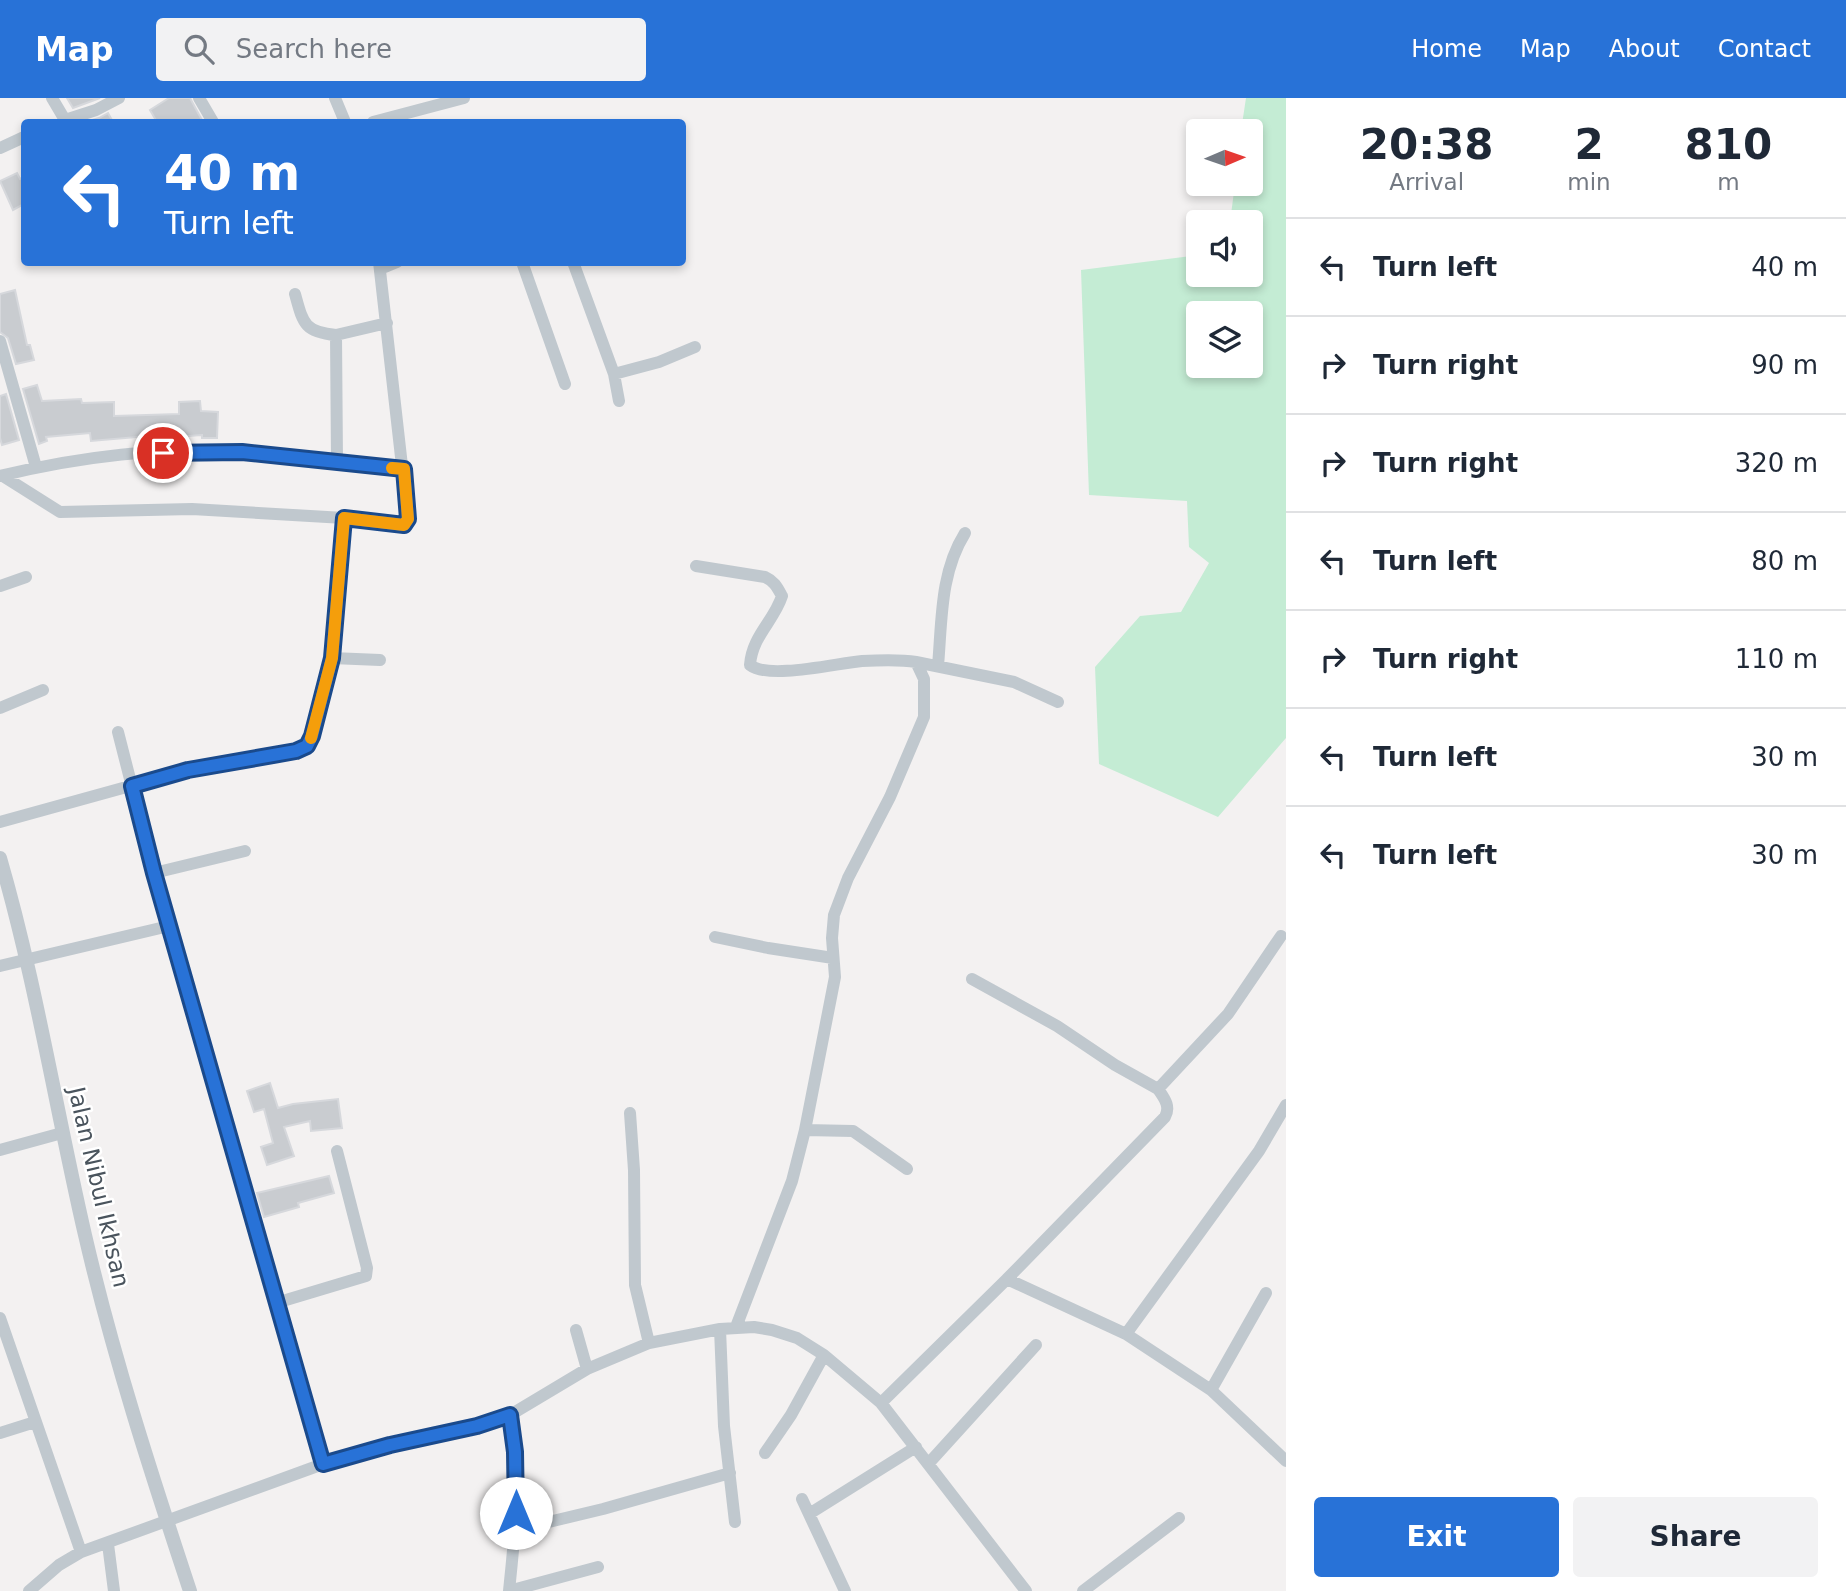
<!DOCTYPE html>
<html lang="en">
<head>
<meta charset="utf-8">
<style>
	:root { --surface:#fff; --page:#f2f2f3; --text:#1f2937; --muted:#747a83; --line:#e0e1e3; --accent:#2872d7 }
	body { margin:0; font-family:"DejaVu Sans",sans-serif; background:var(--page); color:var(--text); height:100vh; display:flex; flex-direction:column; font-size:26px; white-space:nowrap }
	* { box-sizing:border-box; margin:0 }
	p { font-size:23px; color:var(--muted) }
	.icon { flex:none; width:38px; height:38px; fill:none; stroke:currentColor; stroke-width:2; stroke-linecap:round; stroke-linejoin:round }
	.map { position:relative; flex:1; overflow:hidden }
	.drawer { display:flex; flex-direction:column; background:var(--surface); width:560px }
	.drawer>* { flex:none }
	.guide { position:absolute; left:21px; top:21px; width:665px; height:147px; border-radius:7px; box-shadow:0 4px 10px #0003; background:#2872d7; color:#fff; overflow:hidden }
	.needle { width:46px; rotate:88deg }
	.fabs { position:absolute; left:1186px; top:21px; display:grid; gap:14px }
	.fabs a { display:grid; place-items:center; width:77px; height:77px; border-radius:7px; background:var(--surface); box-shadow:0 4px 10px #0003; font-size:35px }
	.pin { position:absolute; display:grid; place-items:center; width:60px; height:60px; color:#fff; margin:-30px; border:4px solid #fff; border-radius:50%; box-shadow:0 2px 7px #0007 }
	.me { position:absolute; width:77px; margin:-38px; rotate:0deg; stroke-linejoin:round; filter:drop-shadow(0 0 5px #0008) }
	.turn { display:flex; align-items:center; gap:24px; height:147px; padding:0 28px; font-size:32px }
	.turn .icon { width:91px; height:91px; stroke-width:2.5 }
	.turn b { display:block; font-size:49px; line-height:60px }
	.eta { display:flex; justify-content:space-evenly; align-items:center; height:119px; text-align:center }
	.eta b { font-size:42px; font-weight:700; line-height:49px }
	.primary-button { display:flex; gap:14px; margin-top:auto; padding:14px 28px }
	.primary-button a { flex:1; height:80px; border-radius:7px; background:var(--accent); color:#fff; font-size:28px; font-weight:700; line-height:80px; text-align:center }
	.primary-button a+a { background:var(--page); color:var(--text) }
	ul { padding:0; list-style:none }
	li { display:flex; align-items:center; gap:21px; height:98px; padding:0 28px; border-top:2px solid var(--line) }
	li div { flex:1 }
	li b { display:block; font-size:26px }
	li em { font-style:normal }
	header { display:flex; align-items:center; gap:42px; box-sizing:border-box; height:98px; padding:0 35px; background:var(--accent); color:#fff }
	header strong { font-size:33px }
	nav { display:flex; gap:38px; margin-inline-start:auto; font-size:24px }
	.search { width:490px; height:63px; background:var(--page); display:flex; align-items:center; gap:18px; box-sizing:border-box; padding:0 24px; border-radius:7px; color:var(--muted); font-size:26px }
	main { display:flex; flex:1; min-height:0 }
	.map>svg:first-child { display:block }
</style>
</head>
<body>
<header>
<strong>Map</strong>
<div class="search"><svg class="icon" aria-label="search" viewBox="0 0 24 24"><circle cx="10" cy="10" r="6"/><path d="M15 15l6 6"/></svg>Search here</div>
<nav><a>Home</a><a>Map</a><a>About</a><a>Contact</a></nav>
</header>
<main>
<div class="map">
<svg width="1286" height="1493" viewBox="0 0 1286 1493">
	<rect width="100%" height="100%" fill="#f3f1f1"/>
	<path fill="#c4ecd4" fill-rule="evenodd" d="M1246 0H1286V640L1218 719 1099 666 1095 569 1140 518 1181 514 1209 465 1189 449 1187 403 1089 397 1081 172 1199 157V177H1251V124H1230L1235 86H1251V33H1241ZM1199 215H1251V268H1199Z"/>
	<path fill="#c9ccd0" stroke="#d6d8dc" stroke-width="2" d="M67 0H100L73 10Z
		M169 0H190L203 24H157L150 12Z
		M108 15 113 24H86L99 20Z
		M17 75 20 81 24 79V106L13 112 0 83Z
		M15 192 27 247H30L34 262 16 266 8 240 0 234V196Z
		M37 287 42 303 81 301 82 305 114 304V318L179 316V304L200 303 201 313 218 314 217 340H202V337L160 340V337L91 343 90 335 46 339 47 343 39 346 23 291Z
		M6 296 19 342 2 347 0 340V298Z
		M270 985 278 1010 293 1006 338 1001 342 1030 311 1033 310 1023 284 1029 294 1058 267 1067 261 1049 273 1045 264 1011 254 1014 247 993Z
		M329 1078 334 1095 298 1105 299 1109 264 1119 257 1095Z"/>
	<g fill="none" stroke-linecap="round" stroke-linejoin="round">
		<path stroke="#c0c8ce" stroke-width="12" d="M52 0 65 22 96 12 119 0
			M199 0 213 24
			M335 0 345 24
			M373 24 464 0
			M0 50 24 39
			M522 164 565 286
			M573 164 614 276 659 264 695 249
			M380 171 397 164
			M295 196C303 225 304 234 336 237
			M0 243 36 369
			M614 276 619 303
			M337 364 336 237 387 225
			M0 378C77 359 165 348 244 354 297 358 351 365 404 371
			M3 378 60 414 192 411 344 420 404 427 408 421 379 164
			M696 468 765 479C774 483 777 489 782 498 774 523 752 538 750 567 769 582 837 565 862 563 880 562 899 561 916 564L924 581V619L890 699 848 780 834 817 832 840 835 879 805 1032 853 1033 907 1071
			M0 488 26 479
			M332 560 380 562
			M916 564 1014 584 1058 604
			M938 568C942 522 940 475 965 435
			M0 610 43 592
			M118 634 154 775 323 1366
			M0 724 188 672 296 653 307 647 312 638 332 560 344 420
			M154 775 245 753
			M715 839 768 850 833 860
			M0 868 169 828
			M972 881 1057 928 1115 967 1158 991
			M630 1015 634 1072 635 1187 649 1245
			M0 1052 62 1035
			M1007 1181 1165 1019C1171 1008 1164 1000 1158 991L1228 916 1281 838
			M276 1205 366 1178 367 1170 337 1053
			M0 1220 81 1454
			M736 1229 792 1083 805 1032
			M720 1231 724 1328 735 1424
			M576 1232 587 1271
			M1126 1236 1259 1053 1286 1007
			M1211 1292 1266 1195
			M881 1305 1007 1181 1126 1236 1211 1292 1286 1363
			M510 1317C522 1375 515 1435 509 1493L598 1469
			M0 1335 35 1324
			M765 1355 791 1317 824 1257
			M929 1365 1036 1247
			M802 1401 845 1493
			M809 1416 916 1349
			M515 1432 603 1411 730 1375
			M108 1446 114 1493
			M29 1493 59 1467 81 1454 323 1366 390 1347 477 1328 510 1317 587 1271 649 1245 720 1231 754 1229 772 1232 797 1240 824 1257 881 1305 1026 1493
			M1083 1493 1179 1420"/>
		<path stroke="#c0c8ce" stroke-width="14" d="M0 760C36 884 56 1012 85 1137 113 1258 151 1375 190 1493"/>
	</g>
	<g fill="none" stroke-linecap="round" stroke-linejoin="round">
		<g stroke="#1a4a8c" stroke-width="18">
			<path id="route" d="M163 355 242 354 404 371 408 421 404 427 344 420 332 560 312 638 307 648 296 653 188 672 132 688 154 775 323 1366 390 1347 477 1328 510 1317 515 1354 516 1415"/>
		</g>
		<use href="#route" stroke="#2872d7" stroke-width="12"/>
		<path stroke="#f59e0b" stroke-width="12" d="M311 640 332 560 344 420 404 427 408 421 404 371 392 370"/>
	</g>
	<g text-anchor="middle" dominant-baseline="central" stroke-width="5" stroke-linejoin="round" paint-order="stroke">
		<g font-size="23" fill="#4a545d" stroke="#fff">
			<text transform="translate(99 1089) rotate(77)">Jalan Nibul Ikhsan</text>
		</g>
	</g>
</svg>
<div class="fabs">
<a><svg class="needle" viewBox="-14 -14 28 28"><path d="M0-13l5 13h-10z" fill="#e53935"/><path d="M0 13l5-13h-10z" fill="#747a83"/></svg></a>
<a><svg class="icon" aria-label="sound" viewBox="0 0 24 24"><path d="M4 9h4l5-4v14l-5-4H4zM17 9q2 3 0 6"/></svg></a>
<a><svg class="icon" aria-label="layers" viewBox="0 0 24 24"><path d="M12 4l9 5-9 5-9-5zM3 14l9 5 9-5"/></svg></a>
</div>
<div class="pin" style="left:163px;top:355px;background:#d93025"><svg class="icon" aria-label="arrive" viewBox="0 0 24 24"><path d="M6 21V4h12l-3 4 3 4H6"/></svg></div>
<svg class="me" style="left:516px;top:1415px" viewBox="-20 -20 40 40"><circle r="19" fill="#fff"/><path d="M0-13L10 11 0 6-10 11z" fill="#2872d7"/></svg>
<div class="guide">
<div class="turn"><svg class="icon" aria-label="left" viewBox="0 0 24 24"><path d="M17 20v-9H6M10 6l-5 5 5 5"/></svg><div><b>40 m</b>Turn left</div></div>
</div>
</div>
<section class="drawer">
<div class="eta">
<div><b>20:38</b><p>Arrival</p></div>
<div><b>2</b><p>min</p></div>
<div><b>810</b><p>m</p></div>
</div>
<ul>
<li><svg class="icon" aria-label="left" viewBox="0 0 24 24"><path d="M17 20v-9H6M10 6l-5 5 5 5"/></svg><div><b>Turn left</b></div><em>40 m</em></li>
<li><svg class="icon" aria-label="right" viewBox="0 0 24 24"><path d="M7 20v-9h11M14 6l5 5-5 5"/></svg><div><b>Turn right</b></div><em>90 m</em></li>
<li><svg class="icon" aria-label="right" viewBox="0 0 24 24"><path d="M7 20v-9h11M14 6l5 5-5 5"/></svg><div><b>Turn right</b></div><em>320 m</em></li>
<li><svg class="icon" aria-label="left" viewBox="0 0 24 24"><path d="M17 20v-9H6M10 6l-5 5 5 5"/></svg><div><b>Turn left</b></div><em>80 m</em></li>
<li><svg class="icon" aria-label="right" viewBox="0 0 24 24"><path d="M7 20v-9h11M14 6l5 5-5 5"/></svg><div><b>Turn right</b></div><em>110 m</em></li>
<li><svg class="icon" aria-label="left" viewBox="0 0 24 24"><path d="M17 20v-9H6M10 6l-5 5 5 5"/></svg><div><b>Turn left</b></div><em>30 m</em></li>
<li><svg class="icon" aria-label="left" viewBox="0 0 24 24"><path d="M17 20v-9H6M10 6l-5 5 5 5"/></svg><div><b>Turn left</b></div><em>30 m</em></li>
</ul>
<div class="primary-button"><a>Exit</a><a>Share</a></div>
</section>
</main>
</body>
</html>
